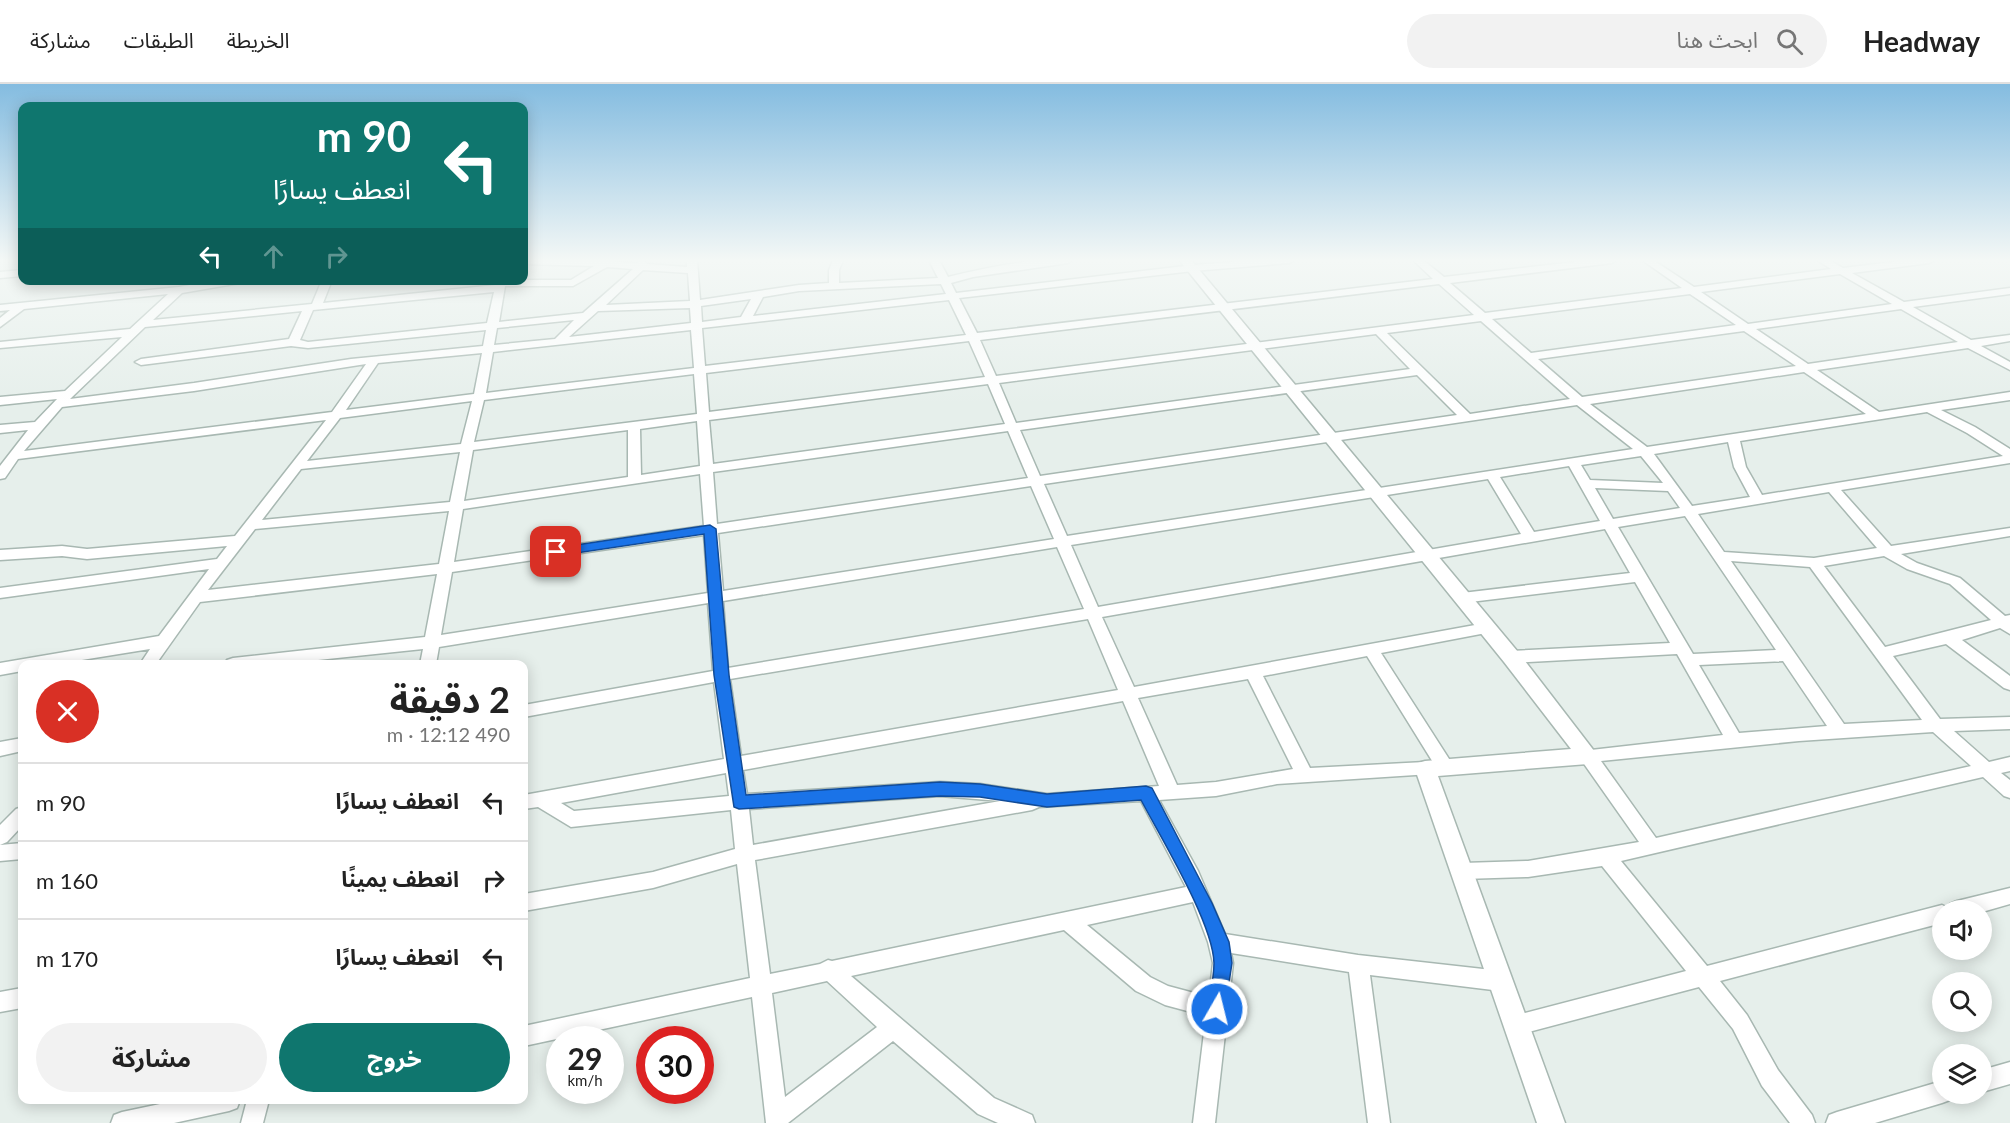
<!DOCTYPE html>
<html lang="ar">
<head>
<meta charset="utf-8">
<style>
	:root { --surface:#fff; --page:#f2f2f2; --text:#222; --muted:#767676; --line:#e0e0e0; --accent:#0f766e }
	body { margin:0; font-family:Lato,"Noto Sans Arabic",sans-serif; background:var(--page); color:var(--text); direction:rtl; height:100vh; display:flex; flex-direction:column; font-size:22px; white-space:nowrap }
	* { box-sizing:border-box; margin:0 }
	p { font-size:20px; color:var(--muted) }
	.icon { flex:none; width:33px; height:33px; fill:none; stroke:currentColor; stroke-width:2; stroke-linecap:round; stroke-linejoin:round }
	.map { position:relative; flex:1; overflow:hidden; direction:ltr }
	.side { position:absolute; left:18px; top:576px; width:510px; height:444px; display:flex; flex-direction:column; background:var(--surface); border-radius:12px; box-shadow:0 3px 15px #0003; direction:rtl }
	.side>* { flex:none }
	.top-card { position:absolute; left:18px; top:18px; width:510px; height:183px; border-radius:12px; box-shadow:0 3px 15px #0003; direction:rtl; background:#0f766e; color:#fff; overflow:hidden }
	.fabs { position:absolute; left:1932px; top:816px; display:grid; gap:12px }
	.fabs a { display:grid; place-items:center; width:60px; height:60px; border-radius:50%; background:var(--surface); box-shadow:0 3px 15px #0003; font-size:30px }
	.speed { position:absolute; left:546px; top:942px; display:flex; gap:12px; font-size:30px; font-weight:700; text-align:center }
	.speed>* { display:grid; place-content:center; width:78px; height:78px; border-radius:50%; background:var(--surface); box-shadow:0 3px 15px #0003; line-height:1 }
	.speed small { font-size:15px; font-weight:400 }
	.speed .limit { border:9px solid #d22; background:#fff; color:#111 }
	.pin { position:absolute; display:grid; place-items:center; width:51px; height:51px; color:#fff; margin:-26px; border-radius:12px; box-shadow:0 3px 9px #0006 }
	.me { position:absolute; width:66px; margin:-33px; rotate:8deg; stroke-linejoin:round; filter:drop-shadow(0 0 4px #0008) }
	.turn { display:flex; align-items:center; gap:21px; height:126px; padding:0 18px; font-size:27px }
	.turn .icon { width:78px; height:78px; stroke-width:2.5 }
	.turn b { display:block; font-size:42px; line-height:51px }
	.lanes { display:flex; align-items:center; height:57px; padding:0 18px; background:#0003; justify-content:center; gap:30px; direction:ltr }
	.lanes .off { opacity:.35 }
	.round { display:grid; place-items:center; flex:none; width:63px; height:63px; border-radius:32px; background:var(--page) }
	.headline { display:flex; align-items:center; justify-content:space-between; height:102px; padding:0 18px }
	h1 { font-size:36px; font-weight:700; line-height:45px }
	.cta { display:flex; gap:12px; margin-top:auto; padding:12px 18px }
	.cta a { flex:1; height:69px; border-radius:36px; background:var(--accent); color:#fff; font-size:24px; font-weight:700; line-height:69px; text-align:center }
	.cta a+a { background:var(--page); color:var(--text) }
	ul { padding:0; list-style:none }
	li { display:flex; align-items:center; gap:18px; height:78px; padding:0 18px; border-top:2px solid var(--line) }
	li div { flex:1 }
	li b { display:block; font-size:22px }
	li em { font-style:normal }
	header { display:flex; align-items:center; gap:36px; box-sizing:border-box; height:84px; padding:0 30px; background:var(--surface); border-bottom:2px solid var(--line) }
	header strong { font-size:28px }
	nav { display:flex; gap:33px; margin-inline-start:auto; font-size:21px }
	.search { width:420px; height:54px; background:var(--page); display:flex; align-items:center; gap:15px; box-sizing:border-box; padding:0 21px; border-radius:33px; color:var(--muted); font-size:22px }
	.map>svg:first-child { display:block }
</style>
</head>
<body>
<header>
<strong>Headway</strong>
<div class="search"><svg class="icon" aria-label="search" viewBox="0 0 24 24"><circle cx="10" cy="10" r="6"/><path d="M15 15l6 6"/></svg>ابحث هنا</div>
<nav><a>الخريطة</a><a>الطبقات</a><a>مشاركة</a></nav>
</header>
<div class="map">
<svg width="2010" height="1039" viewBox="0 0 2010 1039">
	<rect width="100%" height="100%" fill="#e6efeb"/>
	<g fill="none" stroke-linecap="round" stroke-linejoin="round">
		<g stroke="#a8b8b2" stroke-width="3">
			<path id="minor" d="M524 176H582L637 179 643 176 647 180 687 183V176H697L700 216 799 201 829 199V186L833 176H843L839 186V199L938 194 929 176H939L948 193C985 184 1035 173 1073 176L1068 179 973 193 951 199 956 209 1193 181 1258 176H1294L1289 179 1193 187 959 214 977 249 1433 195 1413 176H1423L1444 193 1591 176H1617L1612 179 1450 199 1485 229 1682 204 1642 176H1653L1694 203 1831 185 1817 176H1829L1843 184 1909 176H1934L1929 179 1852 189 1904 218 2010 204V210L1913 223 1971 256 2010 251V257L1981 262 2010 278V286L1968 264 1817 286 1879 328 2010 308V316L1941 326 1975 343 2010 365V379L1841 406 1891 462 2010 444V452L1901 470 1917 479 1960 494 2005 532 2010 531V550L2000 544 1962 556 2010 592V606L2004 604 1946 560 1893 572 1940 635 2010 633V645L1954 647 1989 678 2010 673V687L2001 689 2010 696V714L2004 712 1983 693 1621 777 1707 882 1942 821 1948 824 1950 820 1957 817 2010 804V820L1982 828 1942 826V839L1720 897 1747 931 1778 986 1812 1031 1815 1039H1790L1762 1002 1733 945 1699 903 1517 951 1510 948 1506 941 1510 934 1517 931 1686 887 1602 782 1528 793 1463 795 1456 793 1454 787 1456 781 1463 779 1528 777 1639 758 1582 677 1579 672 1582 667 1723 651 1677 570 1511 579 1505 577 1503 573 1505 569 1511 567 1670 559 1635 498 1462 519 1455 514 1462 509 1630 489 1605 445 1102 533 1134 603 1486 539 1491 540 1494 544 1491 548 1486 549 1381 569 1451 678 1454 683 1451 688 1445 690 1439 688 1367 572 1263 592 1310 684 1425 678 1431 680 1434 685 1431 690 1277 700 1216 712 1159 716 1198 787 1225 850 1358 871 1501 887 1508 890 1511 897 1508 904 1501 907 1370 891 1390 1039H1368L1349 888 1231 869 1233 879 1215 1039H1193L1206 932 1165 921 1136 907 1064 846 851 892 994 1014 1032 1031 1035 1039H998L978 1030 893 957 788 1039H766L752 913 524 962V942L750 894 737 780 653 804 524 827V810L653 788 735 765 731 726 571 743 538 723 524 725V711L724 675 714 598 524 633V621L713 587 708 519 439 563 436 580H420L423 565 280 580H225L227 576 233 574 425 553 437 490 200 518 156 580H140L150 565 57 580H22V587L0 591V579L159 552 209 485 0 514V504L217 475 227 462 87 475 62 472 0 476V466L62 462 87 465 235 452 326 336 18 375 5 394 0 395V382L28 346 0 349V341L35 338 57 315 0 321V313L65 307 122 253 0 264V258L130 245 168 210 24 225 0 243V234L10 226 0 227V221L179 203 200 199 202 196H258L182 209 153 236 312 220 322 196H332L323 219 495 201 496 196H571L594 182 524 180ZM607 183 633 185 583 229 499 238 505 202H573ZM643 186 688 189 690 217 606 221ZM1840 190 1892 220 1748 240 1701 208ZM941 200 946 210 753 232 763 213 799 207ZM1439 200 1474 231 996 292 980 256ZM494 208 487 239 308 258 300 256 313 226ZM1690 210 1736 241 1531 269 1492 235ZM751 215 741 233 702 238 701 222ZM949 216 966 251 705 282 702 244ZM690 224 691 239 569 253 598 227ZM1901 225 1958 258 1808 280 1756 245ZM302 227 289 255 141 275 135 278 141 281 291 262 308 264 486 246 483 262 351 275 194 299 70 315 145 243ZM574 236 555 255 494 261 497 244ZM1481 237 1570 315 1470 330 1387 249ZM691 246 694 284 486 309 493 268ZM1744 247 1796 282 1582 313 1538 275ZM1376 250 1410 285 1016 339 999 299ZM969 257 985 293 709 328 706 289ZM482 269 474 310 346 326 378 279ZM366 280 332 328 24 367 62 323 194 307ZM1804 288 1866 330 1647 363 1590 320ZM694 290 697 330 474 358 484 316ZM1417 291 1457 331 1040 392 1020 346ZM988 300 1005 340 713 380 709 336ZM472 317 461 360 307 377 340 334ZM1577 321 1633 365 1067 452 1044 400ZM1927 328 1967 349 2003 372 1762 411 1746 383 1740 357ZM697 337 700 382 641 391 640 345ZM628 346V393L464 417 473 366ZM1008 347 1028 394 717 440 713 388ZM1728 358 1734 383 1750 413 1692 422 1654 370ZM460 368 450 418 262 436 301 385ZM1641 372 1663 399 1590 396 1581 381ZM1569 382 1600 437 1534 448 1500 393ZM700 390 704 442 454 478 463 425ZM1488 395 1521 450 1098 523 1071 461ZM1031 402 1054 455 723 507 718 449ZM1595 404 1668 407 1680 424 1613 435ZM1829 408 1877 464 1814 474 1724 468 1698 430ZM449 427 439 480 208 506 255 445ZM1685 432 1776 566 1693 570 1618 443ZM704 451 708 509 441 551 452 488ZM1057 463 1084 525 728 584 723 517ZM1884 472 1907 485 1950 500 1991 536 1885 563 1824 482ZM1731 477 1810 483 1922 636 1844 640ZM1088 535 1118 606 741 672 730 595ZM1783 577 1827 642 1739 649 1699 581ZM1248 595 1293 685 1216 698 1177 701 1138 614ZM1123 617 1159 702 1047 710 980 700 940 698 747 710 743 686ZM1933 648 1971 682 1656 754 1601 677 1799 657ZM726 689 729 712 574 727 561 719ZM940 712 1000 717 753 761 749 725ZM1141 717 1186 803 832 877 828 876 820 880 770 890 755 776 1032 726 1039 723ZM1193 818 1208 858 1213 879 1209 913 1168 902 1150 893 1087 841ZM827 897 877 943 785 1013 772 909Z
				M22 186V192L0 194V188Z
				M22 654V667L0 672V658Z
				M22 723V742L7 758 0 761V741L16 725Z
				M22 759V775L0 777V761Z
				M22 904V924L0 928V908Z
				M2010 978V1000L1982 1008V986Z
				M1942 997V1010H1952L1950 1016 1942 1019 1875 1039H1826L1829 1031 1837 1028Z
				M179 1016H240L237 1024 229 1027 174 1039H111L114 1031 122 1028Z
				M247 1016H269L263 1039H241Z"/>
		</g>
		<g stroke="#a8b8b2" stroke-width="3">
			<path id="tertiary" d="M1179 176H1191L1518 568 1598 672 1595 678 1588 680 1438 692 1565 1039H1537L1415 685 1418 679 1425 677 1571 665 1504 578Z"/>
		</g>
		<use href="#minor" fill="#fff" fill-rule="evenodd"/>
		<use href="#tertiary" fill="#fff" fill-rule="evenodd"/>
	</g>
	<linearGradient id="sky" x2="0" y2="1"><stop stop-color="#84bce0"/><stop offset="0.55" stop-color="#f4f8f6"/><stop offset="1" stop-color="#f4f8f6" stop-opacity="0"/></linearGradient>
	<rect width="2010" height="321" fill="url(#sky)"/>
	<path fill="#1a73e8" stroke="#114b97" stroke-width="1.5" d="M710 441 716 445 729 591 746 711 940 698 980 700 1047 710 1146 702 1152 704 1212 819 1229 858 1232 879 1224 931 1217 934 1210 931 1208 925C1210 910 1214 894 1214 879 1213 839 1161 754 1141 716L1047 723 980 713 940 712 739 725 734 723 714 591 704 450 556 472 549 468 556 464Z"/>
</svg>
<div class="fabs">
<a><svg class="icon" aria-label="sound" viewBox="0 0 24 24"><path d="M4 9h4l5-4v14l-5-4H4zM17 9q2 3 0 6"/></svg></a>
<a><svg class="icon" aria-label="search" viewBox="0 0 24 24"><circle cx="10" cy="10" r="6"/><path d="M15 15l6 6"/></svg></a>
<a><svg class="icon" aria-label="layers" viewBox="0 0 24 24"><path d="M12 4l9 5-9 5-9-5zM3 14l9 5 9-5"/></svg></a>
</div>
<div class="speed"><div>29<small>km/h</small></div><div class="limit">30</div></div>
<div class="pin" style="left:556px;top:468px;background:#d93025"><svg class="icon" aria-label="arrive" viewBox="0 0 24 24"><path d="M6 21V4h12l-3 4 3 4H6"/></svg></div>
<svg class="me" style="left:1217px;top:925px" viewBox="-20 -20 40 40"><circle r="17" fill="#1a73e8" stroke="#fff" stroke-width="3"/><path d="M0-11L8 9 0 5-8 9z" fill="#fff"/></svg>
<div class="top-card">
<div class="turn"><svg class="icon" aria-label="left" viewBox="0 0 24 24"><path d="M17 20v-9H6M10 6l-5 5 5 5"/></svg><div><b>90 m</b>انعطف يسارًا</div></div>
<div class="lanes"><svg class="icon" aria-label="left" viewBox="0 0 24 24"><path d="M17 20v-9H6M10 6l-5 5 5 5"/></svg><svg class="icon off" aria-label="ahead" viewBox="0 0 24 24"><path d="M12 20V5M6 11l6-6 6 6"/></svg><svg class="icon off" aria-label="right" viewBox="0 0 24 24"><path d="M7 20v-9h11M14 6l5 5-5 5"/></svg></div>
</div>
<section class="side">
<div class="headline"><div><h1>2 دقيقة</h1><p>490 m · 12:12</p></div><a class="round" style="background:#d93025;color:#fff"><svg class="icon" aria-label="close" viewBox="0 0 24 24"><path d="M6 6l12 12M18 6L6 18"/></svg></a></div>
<ul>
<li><svg class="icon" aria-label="left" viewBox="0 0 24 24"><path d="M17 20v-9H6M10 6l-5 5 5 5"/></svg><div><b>انعطف يسارًا</b></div><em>90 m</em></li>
<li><svg class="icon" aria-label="right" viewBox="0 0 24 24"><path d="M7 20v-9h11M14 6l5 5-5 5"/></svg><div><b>انعطف يمينًا</b></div><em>160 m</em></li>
<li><svg class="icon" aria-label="left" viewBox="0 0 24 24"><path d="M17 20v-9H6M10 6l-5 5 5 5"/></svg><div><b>انعطف يسارًا</b></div><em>170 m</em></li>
</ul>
<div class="cta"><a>خروج</a><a>مشاركة</a></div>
</section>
</div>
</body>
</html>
